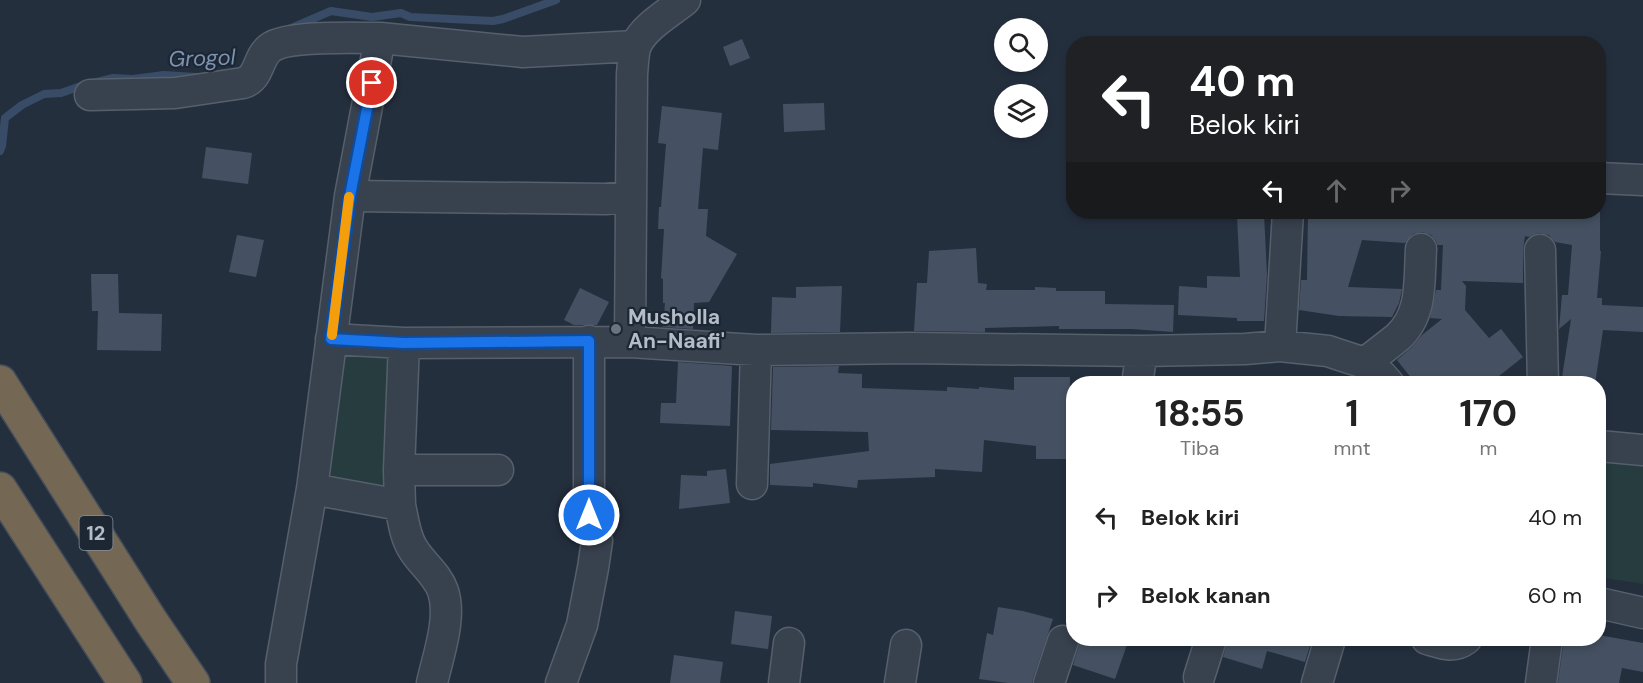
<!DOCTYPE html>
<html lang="id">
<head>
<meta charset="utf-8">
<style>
	:root { --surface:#fff; --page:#f2f2f2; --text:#222; --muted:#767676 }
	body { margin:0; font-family:"DM Sans",sans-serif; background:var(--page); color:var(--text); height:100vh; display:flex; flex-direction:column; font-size:22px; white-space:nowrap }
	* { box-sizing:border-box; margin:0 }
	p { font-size:20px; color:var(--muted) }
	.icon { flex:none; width:33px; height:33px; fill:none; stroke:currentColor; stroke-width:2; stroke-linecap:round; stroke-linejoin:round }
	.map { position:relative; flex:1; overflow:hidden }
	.details { position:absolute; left:1066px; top:376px; width:540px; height:270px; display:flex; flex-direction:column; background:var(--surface); border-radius:24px; box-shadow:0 3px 9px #0003 }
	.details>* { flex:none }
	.banner { position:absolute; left:1066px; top:36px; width:540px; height:183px; border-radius:24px; box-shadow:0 3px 9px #0003; background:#202124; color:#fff; overflow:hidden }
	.buttons { position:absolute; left:994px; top:18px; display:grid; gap:12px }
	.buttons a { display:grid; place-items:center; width:54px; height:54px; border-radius:50%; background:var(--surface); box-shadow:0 3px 9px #0003; font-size:30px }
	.pin { position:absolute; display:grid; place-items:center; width:51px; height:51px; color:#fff; margin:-26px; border:3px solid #fff; border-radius:50%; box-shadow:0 2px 6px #0007 }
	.me { position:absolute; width:66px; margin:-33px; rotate:0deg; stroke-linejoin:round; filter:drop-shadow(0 0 4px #0008) }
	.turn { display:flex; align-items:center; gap:21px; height:126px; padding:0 24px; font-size:27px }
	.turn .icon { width:78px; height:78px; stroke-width:2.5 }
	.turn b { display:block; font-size:42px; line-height:51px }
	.lanes { display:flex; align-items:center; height:57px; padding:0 24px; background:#0003; justify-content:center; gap:30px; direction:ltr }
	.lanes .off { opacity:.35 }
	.eta { display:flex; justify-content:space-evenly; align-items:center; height:102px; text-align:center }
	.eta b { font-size:36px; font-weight:700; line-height:42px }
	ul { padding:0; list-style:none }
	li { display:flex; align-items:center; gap:18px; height:78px; padding:0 24px }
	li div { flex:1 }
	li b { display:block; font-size:22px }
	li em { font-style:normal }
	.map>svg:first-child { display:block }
</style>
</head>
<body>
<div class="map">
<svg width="1643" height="683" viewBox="0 0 1643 683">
	<rect width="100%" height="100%" fill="#242f3e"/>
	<path fill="#263c3f" d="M331 341H405L398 505 313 485Z
		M1599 453 1643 460V584L1599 577Z"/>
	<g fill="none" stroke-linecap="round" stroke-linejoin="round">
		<path stroke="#394c67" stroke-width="8" d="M289 29 331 11 372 17 401 13 410 17 493 21 503 19 556 0
			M0 151 2 146 5 118 22 105 44 94 61 93 81 86 113 78 133 79 164 75 196 77"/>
	</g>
	<path fill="#455162" d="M742 39 750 58 730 66 723 47Z
		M824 103 825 130 784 132 783 104Z
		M662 106 722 113 718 150 703 148 698 209H708L706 236 737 254 709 302 694 303 693 329 663 327 665 303H663V279L661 278 664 229H658L659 207H661L666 144 658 143Z
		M206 147 252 153 248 184 202 178Z
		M1308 212H1600V251H1601L1597 298H1602V305L1643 307V332L1603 330 1595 384H1561L1571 319 1559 329 1562 295H1568L1572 245 1555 242 1549 235 1539 233 1529 237 1525 236 1523 250V283L1462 281 1466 286 1465 310 1489 338 1501 329 1523 357 1489 384H1416L1397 360 1411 348 1422 335 1442 319 1430 318 1436 290H1441L1443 245H1437L1436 241 1431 235 1422 232 1413 234 1405 243 1362 240 1348 287 1402 289 1399 303 1392 317 1339 316 1299 310 1301 280H1307Z
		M1264 214 1267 275 1264 321H1237V318L1178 315 1179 286 1207 288V276L1240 277 1237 216Z
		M237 235 264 240 256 277 229 272Z
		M976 248 978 283 987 284 986 290H1035V287L1056 288V291H1105V304L1174 305 1173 332 1132 329H1059V326L985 328V332L914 331 917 283H927L929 251Z
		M91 274H118L119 313 162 314 161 351 97 350 98 311H92Z
		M842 286 840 332 771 333 772 297 796 298V287Z
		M580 288 609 302 597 325H574L564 320Z
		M678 362 732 366 730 426 660 423 661 403H676Z
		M839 366 838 373 862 374V388L947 391V387L979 389V387L1014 390V377H1070L1069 459H1036V446L984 440 982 472 935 469V477L858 480 857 488 813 483V487L770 485V464L869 451 868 432 771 430 773 367Z
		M726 469 730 503 679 509 681 475 707 476V471Z
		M998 607 1023 611 1053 619 1033 678 1032 683H1008L979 679 987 633 993 635Z
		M735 611 772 616 768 649 731 644Z
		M1599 635 1643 643V672L1622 668 1619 683H1558L1564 639H1599Z
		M1080 639H1129L1115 679 1073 665 1079 646Z
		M1228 639H1312L1305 662 1267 651 1262 669 1223 657Z
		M674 655 723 662 720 683H670Z"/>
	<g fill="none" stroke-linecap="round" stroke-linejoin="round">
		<g stroke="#565f6c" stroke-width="33">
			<path id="street" d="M90 95 175 93 243 83C260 78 257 58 270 48 287 35 357 38 380 38
				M1599 178 1643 180
				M350 196 605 199 631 197
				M1540 250 1543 384
				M331 339 404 343 630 342 756 350 910 348 1142 351 1245 349 1280 346 1328 351 1346 357 1365 363 1382 376 1389 384
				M589 341V515
				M630 342 632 74C633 65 633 53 636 45 645 26 669 13 685 0
				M1280 346 1288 212
				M1365 363C1375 355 1387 346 1398 337 1423 314 1419 281 1421 249
				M1137 384 1142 351
				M1599 446 1643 450
				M399 470H498
				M752 484 756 350
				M312 489 400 505 399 470 404 343
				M400 505C403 519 405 537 413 549 422 564 437 574 443 591 452 618 438 656 432 683
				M1599 603 1643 613
				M1427 639C1441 643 1453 649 1466 639
				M1199 677 1211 639
				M281 683V664L312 489 350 196 380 38 523 52 636 46
				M561 683 582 625 593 568 597 541
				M784 683 789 643
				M900 683 906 645
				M1049 683 1063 641
				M1317 683 1330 639
				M1541 683 1547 639"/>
		</g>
		<g stroke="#434c59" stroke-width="36">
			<path id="highway" d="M0 382 151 621 193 683
				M0 489 125 683"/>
		</g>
		<use href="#street" stroke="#38414e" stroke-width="30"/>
		<use href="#highway" stroke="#746855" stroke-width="33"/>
	</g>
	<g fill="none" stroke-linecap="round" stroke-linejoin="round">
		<g stroke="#114b97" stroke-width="15">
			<path id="route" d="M372 83 350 196 331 339 404 343 589 341V515"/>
		</g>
		<use href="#route" stroke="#1a73e8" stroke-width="10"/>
		<path stroke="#f59e0b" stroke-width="10" d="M332 335 349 197"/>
	</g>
	<circle fill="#6b7280" stroke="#1d2633" stroke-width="2" cx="616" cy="329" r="6"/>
	<g text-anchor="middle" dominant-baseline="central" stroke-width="4.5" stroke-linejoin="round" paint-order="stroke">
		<rect fill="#1d2633" stroke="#878f9c" stroke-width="1.5" x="79.5" y="516" width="33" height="34" rx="4.5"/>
		<g font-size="20" font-weight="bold" fill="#b4bcc9">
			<text x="96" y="533">12</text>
		</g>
		<g font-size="21" font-weight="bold" fill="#b4bcc9" stroke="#1d2633" text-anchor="start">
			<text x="628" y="317">Musholla<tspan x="628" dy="24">An-Naafi'</tspan></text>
		</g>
		<g font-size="22" font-style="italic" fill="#7c92b1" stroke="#1d2633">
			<text transform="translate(202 58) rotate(-2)">Grogol</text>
		</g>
	</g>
</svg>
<div class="buttons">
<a><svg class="icon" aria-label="search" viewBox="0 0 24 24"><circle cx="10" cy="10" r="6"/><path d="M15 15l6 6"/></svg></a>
<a><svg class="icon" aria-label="layers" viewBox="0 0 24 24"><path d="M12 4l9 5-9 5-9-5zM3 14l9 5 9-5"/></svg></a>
</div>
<div class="pin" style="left:372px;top:83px;background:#d93025"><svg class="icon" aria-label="arrive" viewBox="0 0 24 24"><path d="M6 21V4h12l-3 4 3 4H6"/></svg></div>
<svg class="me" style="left:589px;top:515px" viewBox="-20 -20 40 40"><circle r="17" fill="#1a73e8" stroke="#fff" stroke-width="3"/><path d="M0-11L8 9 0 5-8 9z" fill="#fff"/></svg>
<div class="banner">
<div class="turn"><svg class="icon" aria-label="left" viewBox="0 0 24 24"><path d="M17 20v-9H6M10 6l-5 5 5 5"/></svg><div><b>40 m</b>Belok kiri</div></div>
<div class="lanes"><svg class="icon" aria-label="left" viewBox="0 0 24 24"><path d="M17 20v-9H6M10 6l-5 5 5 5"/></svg><svg class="icon off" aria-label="ahead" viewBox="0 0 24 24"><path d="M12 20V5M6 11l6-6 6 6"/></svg><svg class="icon off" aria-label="right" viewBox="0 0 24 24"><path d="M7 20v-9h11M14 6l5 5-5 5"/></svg></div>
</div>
<section class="details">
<div class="eta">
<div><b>18:55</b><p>Tiba</p></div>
<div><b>1</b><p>mnt</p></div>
<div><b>170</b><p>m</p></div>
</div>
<ul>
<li><svg class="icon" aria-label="left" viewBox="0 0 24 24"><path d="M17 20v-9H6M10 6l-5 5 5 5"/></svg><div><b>Belok kiri</b></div><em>40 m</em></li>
<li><svg class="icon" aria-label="right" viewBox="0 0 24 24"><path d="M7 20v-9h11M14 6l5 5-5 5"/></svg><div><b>Belok kanan</b></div><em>60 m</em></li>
</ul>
</section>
</div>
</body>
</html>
